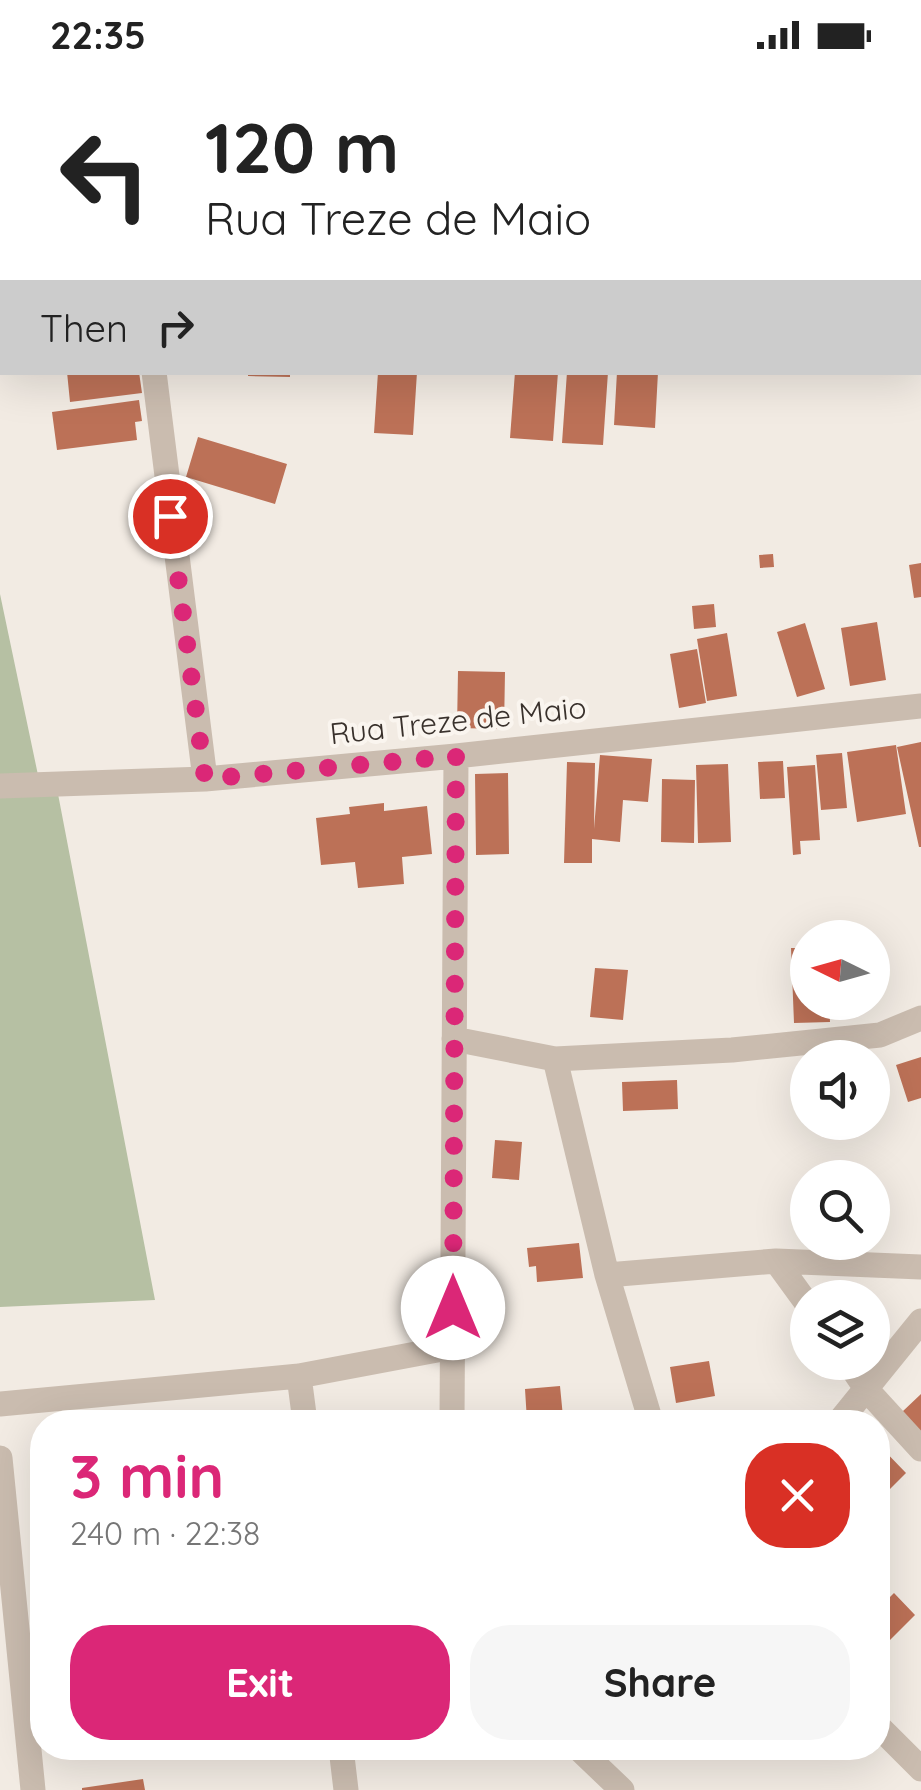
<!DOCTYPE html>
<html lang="en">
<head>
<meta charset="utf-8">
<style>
	:root { --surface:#fff; --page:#f6f6f6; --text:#222; --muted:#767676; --accent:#db2777 }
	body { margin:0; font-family:Quicksand,sans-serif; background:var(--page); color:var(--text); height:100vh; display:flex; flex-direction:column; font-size:38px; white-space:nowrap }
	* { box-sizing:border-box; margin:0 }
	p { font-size:32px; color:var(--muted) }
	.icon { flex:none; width:55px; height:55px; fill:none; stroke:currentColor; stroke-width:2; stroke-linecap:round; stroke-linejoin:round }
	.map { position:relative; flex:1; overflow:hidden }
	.sheet { position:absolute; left:30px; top:1340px; width:860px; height:350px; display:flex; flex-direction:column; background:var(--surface); border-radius:40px; box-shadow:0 10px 40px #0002 }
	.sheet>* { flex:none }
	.hud { position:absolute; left:0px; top:0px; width:922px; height:305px; box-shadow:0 10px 40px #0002; background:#fff; color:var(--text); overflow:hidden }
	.needle { width:65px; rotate:275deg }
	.buttons { position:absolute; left:790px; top:850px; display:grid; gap:20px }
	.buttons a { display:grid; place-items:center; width:100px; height:100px; border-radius:50%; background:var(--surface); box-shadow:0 10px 40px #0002; font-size:50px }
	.pin { position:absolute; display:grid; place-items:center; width:85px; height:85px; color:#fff; margin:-42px; border:5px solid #fff; border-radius:50%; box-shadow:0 2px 10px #0007 }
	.me { position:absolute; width:110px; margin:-55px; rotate:0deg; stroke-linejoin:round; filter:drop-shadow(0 0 8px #0008) }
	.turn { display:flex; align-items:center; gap:35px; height:210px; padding:0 40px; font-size:45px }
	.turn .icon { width:130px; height:130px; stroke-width:2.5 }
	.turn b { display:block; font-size:70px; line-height:85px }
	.then { display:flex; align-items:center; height:95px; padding:0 40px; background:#0003; gap:20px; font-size:38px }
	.round { display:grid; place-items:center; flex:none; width:105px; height:105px; border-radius:40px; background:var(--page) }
	.summary { display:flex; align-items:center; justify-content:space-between; height:170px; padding:0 40px }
	h1 { font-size:60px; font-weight:800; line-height:75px; color:var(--accent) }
	.primary-button { display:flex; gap:20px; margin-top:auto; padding:20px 40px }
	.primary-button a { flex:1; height:115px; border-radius:40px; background:var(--accent); color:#fff; font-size:40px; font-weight:800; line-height:115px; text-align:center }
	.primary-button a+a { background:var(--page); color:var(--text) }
	.status { display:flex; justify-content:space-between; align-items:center; height:70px; padding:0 50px; background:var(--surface); direction:ltr }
	.status svg { height:28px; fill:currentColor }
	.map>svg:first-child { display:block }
</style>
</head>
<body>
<div class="status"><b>22:35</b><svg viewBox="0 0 49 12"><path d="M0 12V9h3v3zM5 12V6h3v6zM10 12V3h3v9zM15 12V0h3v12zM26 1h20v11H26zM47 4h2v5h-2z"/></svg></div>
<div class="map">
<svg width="921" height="1720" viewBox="0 0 921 1720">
	<rect width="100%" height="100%" fill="#f2ebe3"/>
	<path fill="#b6c0a3" d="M0 524 38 705H0Z
		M58 724 155 1230 0 1237V728Z"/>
	<path fill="#bc7157" d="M67 302H139L142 323 70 332Z
		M248 302H290V307L248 306Z
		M378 302H417L413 365 374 363Z
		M515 302H558L553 371 510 368Z
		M567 302H608L603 375 562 373Z
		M617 302H658L655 358 614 355Z
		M139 330 142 351 135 352 137 370 57 380 52 342Z
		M198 367 287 394 275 434 186 407Z
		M773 484 774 497 760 498 759 485Z
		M921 493V527L914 528 909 495Z
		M714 534 716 557 694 559 692 536Z
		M877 552 886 610 850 616 841 558Z
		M805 553 825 619 797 627 777 562Z
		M727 563 737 626 707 631 697 569Z
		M697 579 706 633 679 638 670 584Z
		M458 601 505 602 504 659 457 658Z
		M921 672V777H919L897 677Z
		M896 675 906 744 857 752 847 682Z
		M842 683 847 738 821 740 816 685Z
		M600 685 652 689 648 732 623 730 620 772 592 769V793H564L567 692 595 693 594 759Z
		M783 691 785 728 760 729 758 692Z
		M728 694 731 772 698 773 696 695Z
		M815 695 820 770 800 771 801 784 793 785 787 697Z
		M508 703 509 784 476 785 475 704Z
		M662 709 695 710 694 773 661 772Z
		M384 733V741L427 736 432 784 402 787 404 814 358 818 355 792 321 795 316 748 350 744 349 737Z
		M791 878H808V932H829L830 952 794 953Z
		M595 898 628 900 623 950 590 947Z
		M921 987V1028L908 1032 896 995Z
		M677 1010 678 1039 623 1041 622 1012Z
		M495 1070 522 1072 519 1110 492 1108Z
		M579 1173 583 1208 537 1212 536 1196 529 1197 527 1178Z
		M709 1291 715 1326 676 1333 670 1297Z
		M560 1316 563 1347 527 1351 525 1319Z
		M921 1324V1363L902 1342Z
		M113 1345V1352H69V1350Z
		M878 1374 906 1403 885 1424 878 1417Z
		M42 1401V1443L38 1444 34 1402Z
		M894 1523 915 1545 878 1582V1539Z
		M143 1709 145 1720H82V1718Z"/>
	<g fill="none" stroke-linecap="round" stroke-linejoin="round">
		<path stroke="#cabcaf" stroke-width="25" d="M134 0V2
			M0 266H2
			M154 302 205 709
			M0 716 205 709 456 686 921 636
			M454 969 555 989 732 980 880 965 921 948
			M555 989 607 1205 651 1352
			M776 1191 921 1197
			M607 1205 776 1191 808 1235
			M848 1292 867 1320 921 1379
			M299 1306 305 1352
			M0 1334 299 1306 453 1277
			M452 1352 456 686
			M839 1352 921 1251
			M0 1388 33 1720
			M878 1656 921 1699
			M341 1678 346 1720
			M578 1678 622 1720"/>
	</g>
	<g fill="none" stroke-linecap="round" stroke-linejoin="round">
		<path stroke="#db2777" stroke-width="18" stroke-dasharray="0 32.4" d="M170 446 205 709 456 686 453 1238"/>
	</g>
	<g text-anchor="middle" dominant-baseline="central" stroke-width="8" stroke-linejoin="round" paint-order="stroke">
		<g font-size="30" fill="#39312c" stroke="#faf5ef">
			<text transform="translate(458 650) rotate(-6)">Rua Treze de Maio</text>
		</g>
	</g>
</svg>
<div class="buttons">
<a><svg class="needle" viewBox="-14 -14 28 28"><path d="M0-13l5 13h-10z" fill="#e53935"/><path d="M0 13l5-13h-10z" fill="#767676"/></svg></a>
<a><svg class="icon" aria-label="sound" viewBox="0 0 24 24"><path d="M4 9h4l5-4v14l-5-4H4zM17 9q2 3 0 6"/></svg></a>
<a><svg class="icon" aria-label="search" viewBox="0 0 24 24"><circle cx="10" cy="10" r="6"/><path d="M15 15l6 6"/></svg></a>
<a><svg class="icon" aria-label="layers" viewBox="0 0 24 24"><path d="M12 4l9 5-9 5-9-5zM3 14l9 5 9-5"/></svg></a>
</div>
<div class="pin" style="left:170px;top:446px;background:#d93025"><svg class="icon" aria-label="arrive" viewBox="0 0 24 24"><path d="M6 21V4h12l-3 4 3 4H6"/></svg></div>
<svg class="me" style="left:453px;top:1238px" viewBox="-20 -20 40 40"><circle r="19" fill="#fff"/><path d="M0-13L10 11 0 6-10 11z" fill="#db2777"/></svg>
<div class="hud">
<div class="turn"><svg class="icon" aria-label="left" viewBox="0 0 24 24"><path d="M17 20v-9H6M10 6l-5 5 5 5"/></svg><div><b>120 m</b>Rua Treze de Maio</div></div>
<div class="then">Then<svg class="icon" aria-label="right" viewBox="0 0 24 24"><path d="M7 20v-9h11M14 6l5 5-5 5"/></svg></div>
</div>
<section class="sheet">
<div class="summary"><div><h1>3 min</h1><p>240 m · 22:38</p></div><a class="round" style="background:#d93025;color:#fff"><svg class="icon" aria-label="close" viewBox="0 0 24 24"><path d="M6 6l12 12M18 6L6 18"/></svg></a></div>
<div class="primary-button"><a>Exit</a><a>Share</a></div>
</section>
</div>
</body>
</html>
